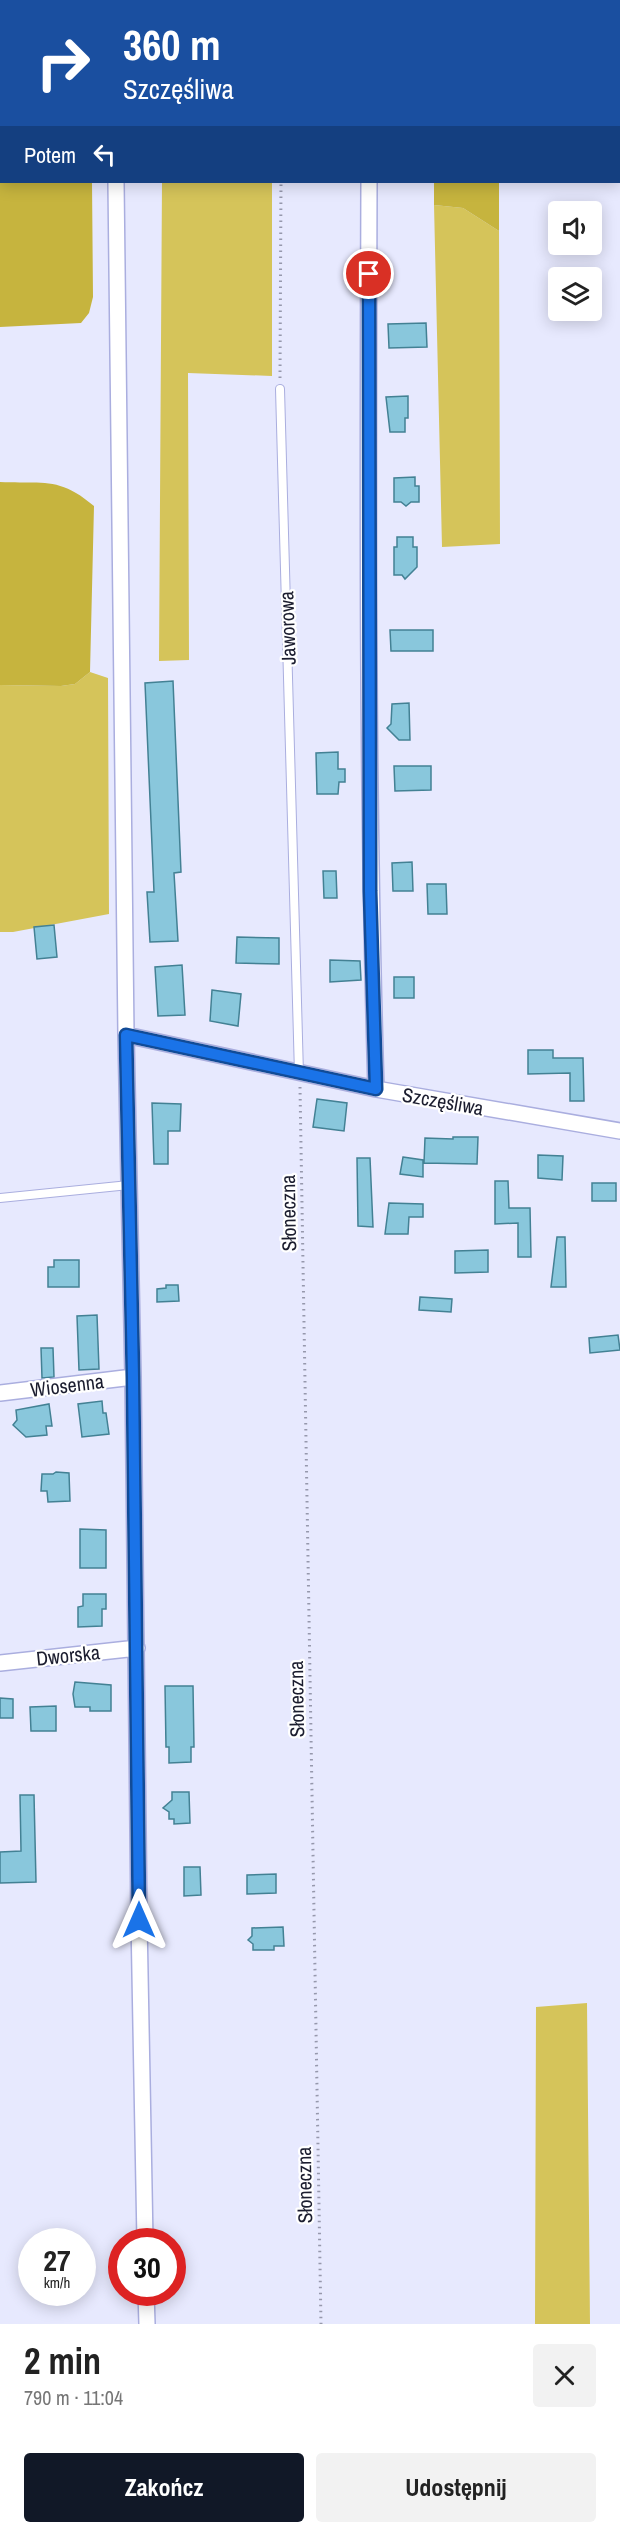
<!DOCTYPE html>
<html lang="pl">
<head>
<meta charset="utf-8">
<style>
	:root { --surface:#fff; --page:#f2f2f2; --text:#222; --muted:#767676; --accent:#111827 }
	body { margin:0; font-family:"Archivo Narrow",sans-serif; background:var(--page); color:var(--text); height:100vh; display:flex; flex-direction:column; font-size:22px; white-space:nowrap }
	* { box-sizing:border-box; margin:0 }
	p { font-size:20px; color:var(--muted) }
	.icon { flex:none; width:33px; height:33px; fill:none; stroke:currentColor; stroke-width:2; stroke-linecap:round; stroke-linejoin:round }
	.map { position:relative; height:2324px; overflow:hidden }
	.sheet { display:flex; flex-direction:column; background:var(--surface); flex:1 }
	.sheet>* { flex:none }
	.hud { position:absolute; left:0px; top:0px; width:621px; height:183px; box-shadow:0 3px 15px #0003; background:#1a4fa0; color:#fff; overflow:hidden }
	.fabs { position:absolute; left:548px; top:201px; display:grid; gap:12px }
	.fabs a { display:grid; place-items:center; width:54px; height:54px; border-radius:6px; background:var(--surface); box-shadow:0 3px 15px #0003; font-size:30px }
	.speed { position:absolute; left:18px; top:2228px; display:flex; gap:12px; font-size:30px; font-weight:700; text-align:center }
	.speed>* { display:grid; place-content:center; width:78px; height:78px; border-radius:50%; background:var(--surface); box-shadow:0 3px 15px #0003; line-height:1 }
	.speed small { font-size:15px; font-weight:400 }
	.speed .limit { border:9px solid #d22; background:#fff; color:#111 }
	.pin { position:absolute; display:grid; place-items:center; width:51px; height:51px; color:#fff; margin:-26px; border:3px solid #fff; border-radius:50%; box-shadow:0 2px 6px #0007 }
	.me { position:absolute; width:66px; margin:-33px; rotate:0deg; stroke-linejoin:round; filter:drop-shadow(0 0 4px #0008) }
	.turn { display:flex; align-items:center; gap:21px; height:126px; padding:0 24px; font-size:27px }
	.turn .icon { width:78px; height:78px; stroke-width:2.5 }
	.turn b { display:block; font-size:42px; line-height:51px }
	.then { display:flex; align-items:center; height:57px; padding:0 24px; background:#0003; gap:12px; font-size:22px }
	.round { display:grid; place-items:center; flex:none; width:63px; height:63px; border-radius:6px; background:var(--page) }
	.overview { display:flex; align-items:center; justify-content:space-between; height:102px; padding:0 24px }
	h1 { font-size:36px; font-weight:800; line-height:45px }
	.action { display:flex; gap:12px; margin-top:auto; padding:12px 24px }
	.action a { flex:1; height:69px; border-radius:6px; background:var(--accent); color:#fff; font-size:24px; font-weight:800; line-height:69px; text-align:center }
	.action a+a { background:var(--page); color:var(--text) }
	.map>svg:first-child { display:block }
</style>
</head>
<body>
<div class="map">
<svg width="620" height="2324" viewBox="0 0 620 2324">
	<rect width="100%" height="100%" fill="#e7e9fe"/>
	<path fill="#d5c45a" d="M162 182H272V376L188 373 189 660 159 661Z
		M434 205 463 208 499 231 500 544 442 547Z
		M90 672 108 678 109 914 13 932H0V685L61 686 75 684Z
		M587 2003 590 2324H535L536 2007Z"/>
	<path fill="#c6b43e" d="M0 0H91L2 2V182H92L93 297 89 313 81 323 0 327Z
		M434 182H499V231L463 208 434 205Z
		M0 482C43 484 59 476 94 506L90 672 75 684 61 686 0 685Z"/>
	<path fill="#89c7dc" stroke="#438194" stroke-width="1.5" d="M426 323 427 347 389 348 388 324Z
		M408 396V418H405V432H390L386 397Z
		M415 477V486H419V502H411L406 506 401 502H394V478Z
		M397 537H413V547H417V567L405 579 402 575H394V547H397Z
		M390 630H433V651H391Z
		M173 681 181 872 174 873 178 941 150 942 147 892H154L145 683Z
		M409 703 410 740H399L387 728 391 724 392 704Z
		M338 752V769H345V782H339L338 794H317L316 753Z
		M394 766H431V790L395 791Z
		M412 862 413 891H393L392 863Z
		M323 871H336L337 898H324Z
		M427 884H446L447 914H428Z
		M54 925 57 957 37 959 34 927Z
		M237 937 279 938V964L236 963Z
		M330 960 360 961 361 980 330 982Z
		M182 965 185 1015 158 1016 155 967Z
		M394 977H414V998H394Z
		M212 990 241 994 238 1026 210 1021Z
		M528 1050H553V1058H583L584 1101H570V1073L528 1074Z
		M317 1099 347 1103 344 1131 313 1127Z
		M152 1103 181 1104 180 1131H168V1164H154Z
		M453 1137H478L477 1164 424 1163 425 1138 453 1139Z
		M538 1155 563 1156 562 1180 538 1178Z
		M403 1157 423 1160V1177L400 1174Z
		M357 1158H370L373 1227 358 1226Z
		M495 1181H508L509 1208H530L531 1257H518V1223L495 1224Z
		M592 1183H616V1201H592Z
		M389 1203 423 1204V1217H409L408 1234H385Z
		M557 1237H565L566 1287H551Z
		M488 1250V1272L455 1273V1251Z
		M54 1260H79V1287H48V1267H54Z
		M166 1285H178L179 1301 157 1302V1289L166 1288Z
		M420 1297 452 1299 451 1312 419 1310Z
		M97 1315 99 1369 79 1370 77 1316Z
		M618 1335 620 1350 590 1353 589 1338Z
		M41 1348H53L54 1377 42 1378Z
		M102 1401 103 1413H106L109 1434 82 1437 78 1404Z
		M49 1404 52 1426H46L47 1435 26 1437 13 1425 17 1420 16 1410Z
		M56 1472 69 1473 70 1501 48 1502 47 1491H41L42 1474H53Z
		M80 1529 106 1530V1568H80Z
		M83 1594H106V1609H102V1626L78 1627V1607L83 1606Z
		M75 1682 111 1685V1711H90V1707H75L73 1694Z
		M165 1686H193L194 1747H191V1762L169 1763V1747H166Z
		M0 1698 13 1699V1718H0Z
		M56 1706V1731H31L30 1707Z
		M172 1792H189L190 1823 174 1824V1819H169V1812L163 1808 172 1800Z
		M20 1795H34L36 1882 0 1883V1852L21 1851Z
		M184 1867H200L201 1895 184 1896Z
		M276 1874V1893L247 1894V1875Z
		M283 1927 284 1946H274V1950H253V1944L248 1940 252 1936V1928Z"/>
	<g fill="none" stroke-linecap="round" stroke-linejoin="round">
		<g stroke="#aaaedf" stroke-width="10">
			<path id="service" d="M280 389 299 1074
				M0 1198 129 1185"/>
		</g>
		<g stroke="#aaaedf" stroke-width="18">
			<path id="minor" d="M113 0V2
				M116 182 126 1035 133 1377 139 1920 145 2241
				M369 182C368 484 367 787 376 1089
				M126 1035 376 1089 620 1131
				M0 1393 133 1377
				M0 1663 137 1648
				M146 2292 147 2324"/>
		</g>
		<path stroke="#9698ac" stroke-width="3" stroke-dasharray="1.5 4.5" stroke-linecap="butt" d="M283 2V0
			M280 378 281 182
			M300 1087 321 2324"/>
		<use href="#service" stroke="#fff" stroke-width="8"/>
		<use href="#minor" stroke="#fff" stroke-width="15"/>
	</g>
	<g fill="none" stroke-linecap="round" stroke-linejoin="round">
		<g stroke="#114b97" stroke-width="15">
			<path id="route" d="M139 1920 133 1377 126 1035 376 1089 370 891 369 274"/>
		</g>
		<use href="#route" stroke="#1a73e8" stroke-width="10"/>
	</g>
	<g text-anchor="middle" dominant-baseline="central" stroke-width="4.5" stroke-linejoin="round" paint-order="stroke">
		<g font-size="20" fill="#1b1d2f" stroke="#fff">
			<text transform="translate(287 628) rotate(-92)">Jaworowa</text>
			<text transform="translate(443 1101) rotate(10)">Szczęśliwa</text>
			<text transform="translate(288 1213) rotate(-91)">Słoneczna</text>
			<text transform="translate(67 1385) rotate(-7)">Wiosenna</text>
			<text transform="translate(68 1655) rotate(-6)">Dworska</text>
			<text transform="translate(296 1699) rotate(-91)">Słoneczna</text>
			<text transform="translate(304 2185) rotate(-91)">Słoneczna</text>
		</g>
	</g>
</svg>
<div class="fabs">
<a><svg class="icon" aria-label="sound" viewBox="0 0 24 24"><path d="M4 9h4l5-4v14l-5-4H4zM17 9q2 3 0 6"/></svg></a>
<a><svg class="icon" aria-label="layers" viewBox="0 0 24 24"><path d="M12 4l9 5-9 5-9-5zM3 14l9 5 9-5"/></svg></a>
</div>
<div class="speed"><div>27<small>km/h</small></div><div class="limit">30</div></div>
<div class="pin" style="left:369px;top:274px;background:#d93025"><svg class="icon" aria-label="arrive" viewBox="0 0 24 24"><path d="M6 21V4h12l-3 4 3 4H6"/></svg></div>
<svg class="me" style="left:139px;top:1920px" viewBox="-20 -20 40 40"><path d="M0-17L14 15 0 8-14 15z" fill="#1a73e8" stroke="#fff" stroke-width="4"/></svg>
<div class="hud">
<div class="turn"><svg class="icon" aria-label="right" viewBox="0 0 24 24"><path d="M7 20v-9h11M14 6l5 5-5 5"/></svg><div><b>360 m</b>Szczęśliwa</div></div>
<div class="then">Potem<svg class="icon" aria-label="left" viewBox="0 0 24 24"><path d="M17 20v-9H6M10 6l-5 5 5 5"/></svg></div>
</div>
</div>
<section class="sheet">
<div class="overview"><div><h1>2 min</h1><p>790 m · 11:04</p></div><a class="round"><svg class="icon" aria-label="close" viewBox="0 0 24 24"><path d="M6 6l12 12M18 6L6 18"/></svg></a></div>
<div class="action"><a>Zakończ</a><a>Udostępnij</a></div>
</section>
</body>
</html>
